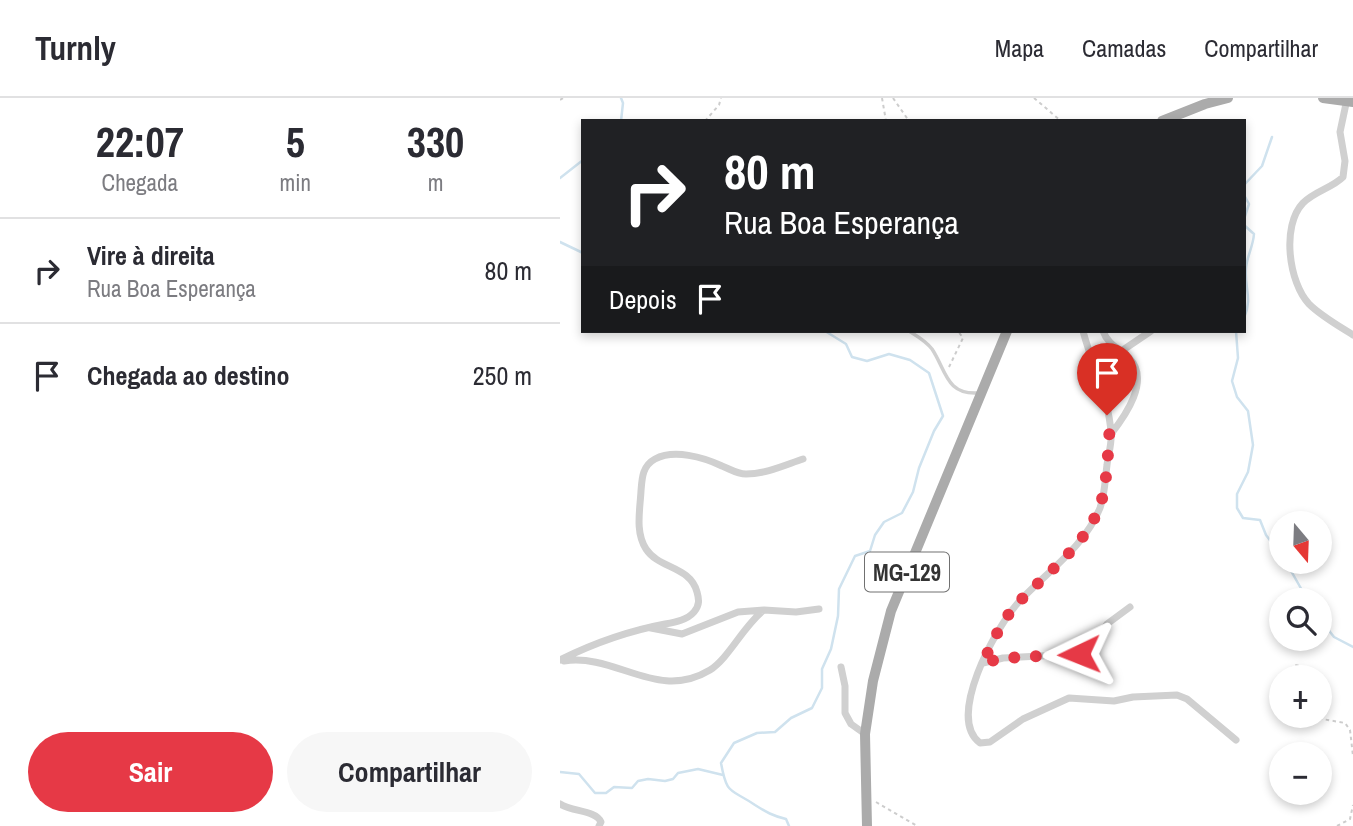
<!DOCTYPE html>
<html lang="pt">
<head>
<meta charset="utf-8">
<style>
	:root { --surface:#fff; --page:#f7f7f7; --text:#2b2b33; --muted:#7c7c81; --line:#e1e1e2; --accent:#e63946 }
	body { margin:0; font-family:"Archivo Narrow",sans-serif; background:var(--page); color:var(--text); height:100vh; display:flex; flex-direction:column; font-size:26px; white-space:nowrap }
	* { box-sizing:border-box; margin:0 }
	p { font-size:23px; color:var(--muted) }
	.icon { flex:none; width:38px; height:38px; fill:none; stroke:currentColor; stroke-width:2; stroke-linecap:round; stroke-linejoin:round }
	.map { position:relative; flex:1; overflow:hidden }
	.drawer { display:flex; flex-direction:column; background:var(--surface); width:560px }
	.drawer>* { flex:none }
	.guide { position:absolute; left:21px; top:21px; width:665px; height:214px; border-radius:0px; box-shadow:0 4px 10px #0003; background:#202124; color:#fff; overflow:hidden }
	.needle { width:46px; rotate:161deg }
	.controls { position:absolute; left:709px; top:413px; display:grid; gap:14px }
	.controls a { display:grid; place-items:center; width:63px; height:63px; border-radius:50%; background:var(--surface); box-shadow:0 4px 10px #0003; font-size:35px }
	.pin { position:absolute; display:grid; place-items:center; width:60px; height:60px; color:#fff; margin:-72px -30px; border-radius:50% 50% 50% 0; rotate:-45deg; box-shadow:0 0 7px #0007 }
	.pin .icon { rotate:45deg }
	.me { position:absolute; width:77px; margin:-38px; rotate:268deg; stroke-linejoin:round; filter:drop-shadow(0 0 5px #0008) }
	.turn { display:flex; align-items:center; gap:24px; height:147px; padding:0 28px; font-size:32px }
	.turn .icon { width:91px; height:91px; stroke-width:2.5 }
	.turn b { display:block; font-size:49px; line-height:60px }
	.then { display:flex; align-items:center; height:66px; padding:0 28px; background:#0003; gap:14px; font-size:26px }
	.eta { display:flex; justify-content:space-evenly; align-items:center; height:119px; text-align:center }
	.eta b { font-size:42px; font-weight:800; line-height:49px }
	.button { display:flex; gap:14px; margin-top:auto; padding:14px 28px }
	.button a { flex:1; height:80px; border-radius:42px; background:var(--accent); color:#fff; font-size:28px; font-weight:800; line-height:80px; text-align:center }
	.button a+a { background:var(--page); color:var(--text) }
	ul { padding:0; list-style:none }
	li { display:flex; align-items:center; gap:21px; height:105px; padding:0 28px; border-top:2px solid var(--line) }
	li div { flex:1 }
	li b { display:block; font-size:26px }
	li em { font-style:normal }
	header { display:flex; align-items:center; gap:42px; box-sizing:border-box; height:98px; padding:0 35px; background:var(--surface); border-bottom:2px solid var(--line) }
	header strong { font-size:33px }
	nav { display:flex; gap:38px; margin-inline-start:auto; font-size:24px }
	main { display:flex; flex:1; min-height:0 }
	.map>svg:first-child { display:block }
</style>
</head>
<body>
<header>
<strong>Turnly</strong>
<nav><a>Mapa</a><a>Camadas</a><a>Compartilhar</a></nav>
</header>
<main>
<section class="drawer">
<div class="eta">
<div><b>22:07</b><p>Chegada</p></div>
<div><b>5</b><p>min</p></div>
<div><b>330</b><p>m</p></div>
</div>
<ul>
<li><svg class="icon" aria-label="right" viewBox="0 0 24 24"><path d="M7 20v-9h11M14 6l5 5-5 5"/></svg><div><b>Vire à direita</b><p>Rua Boa Esperança</p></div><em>80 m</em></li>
<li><svg class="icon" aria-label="arrive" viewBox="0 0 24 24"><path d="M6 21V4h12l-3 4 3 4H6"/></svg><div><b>Chegada ao destino</b></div><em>250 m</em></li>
</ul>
<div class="button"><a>Sair</a><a>Compartilhar</a></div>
</section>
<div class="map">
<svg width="793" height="728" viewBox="0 0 793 728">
	<rect width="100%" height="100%" fill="#fff"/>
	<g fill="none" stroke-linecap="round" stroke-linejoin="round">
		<path stroke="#cfe2ee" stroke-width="2.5" d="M61 0 63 5 61 23
			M0 80 23 62
			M684 87 702 68 712 39
			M684 97 689 106 684 121
			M684 127 694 136C693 149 687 158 686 170 684 190 693 200 684 220
			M0 144 23 155
			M676 233 678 260 672 283 677 299 688 313 693 347 688 374 677 396V410L683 420 700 422 706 437 721 457
			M726 464 743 494 753 502
			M760 521 774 539 793 549
			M0 674 19 676 35 695H46L54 689 72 690 78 683 88 681 105 683 113 681 118 675 138 671 163 677
			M229 728 226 721C213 718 206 714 195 707 170 690 167 698 161 665L174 645 197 635 215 634 231 620 252 610 262 590V571L271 551 278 518 279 491 295 458 310 453 315 437 324 424 342 415 353 394 359 370 374 333 383 318 369 275 350 262 329 256 307 263 292 259 286 246 265 233"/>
		<path stroke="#cdcdcd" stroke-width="2" stroke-dasharray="3.5 3.5" stroke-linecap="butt" d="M322 0 326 23
			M333 0 349 23
			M474 0 501 23
			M0 2 3 0
			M145 23 159 7 161 0
			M389 269 403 240 398 233
			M730 579 731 571 735 567 741 568
			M745 618 785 625 790 632 793 658
			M316 704 357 728
			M777 728 790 721 793 707"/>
		<path stroke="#d0d0d0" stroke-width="3.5" d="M349 233C357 238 366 243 372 251 386 272 386 297 418 295"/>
		<path stroke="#d0d0d0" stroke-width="7" d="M787 1 780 34 785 63 783 79C772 90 755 93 743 105 721 128 729 185 749 206 761 218 779 228 793 237
			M523 233C531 264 550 304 551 336 552 346 548 357 547 367 545 382 545 396 540 410 524 450 485 475 457 506 435 531 386 620 420 645L430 644 463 621 509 600 554 603 573 599 617 597 627 601 676 642
			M543 233C548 247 559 250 569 260 591 282 565 318 551 336
			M560 254 591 233
			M91 530 122 536 178 514 204 512
			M510 556 540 536 547 526 570 509
			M0 562C34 545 68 533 105 526 116 524 127 522 134 514 140 507 139 501 137 494 130 468 99 471 86 451 75 434 80 412 81 393 82 381 82 368 95 361 114 351 143 359 162 368 170 371 177 376 186 376 206 376 225 367 243 361
			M4 563C57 555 97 604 150 572 169 560 184 527 204 512L236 514 259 511
			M423 565 443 560 519 556
			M281 569 285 588V615L291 626 305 636
			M0 706C12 714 36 712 41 724L39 728"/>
		<path stroke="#ababab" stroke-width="10" d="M763 0 793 4
			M602 23 645 6 668 0
			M307 728 305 636 313 583 331 513 447 233"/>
	</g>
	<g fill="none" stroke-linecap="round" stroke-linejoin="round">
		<path stroke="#e63946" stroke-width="12" stroke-dasharray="0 21.6" d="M519 556 443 560 423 565C432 545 442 522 458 505 489 472 532 444 543 397 546 387 546 375 547 365 549 348 551 335 547 317"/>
	</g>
	<g text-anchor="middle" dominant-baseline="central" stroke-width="7" stroke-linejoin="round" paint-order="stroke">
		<rect fill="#fff" stroke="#707070" stroke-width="2" x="305" y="454.5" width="84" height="39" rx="5"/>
		<g font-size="23" font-weight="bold" fill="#333">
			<text x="347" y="474">MG-129</text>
		</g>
	</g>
</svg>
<div class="controls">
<a><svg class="needle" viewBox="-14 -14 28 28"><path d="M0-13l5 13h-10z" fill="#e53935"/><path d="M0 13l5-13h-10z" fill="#7c7c81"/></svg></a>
<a><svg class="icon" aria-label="search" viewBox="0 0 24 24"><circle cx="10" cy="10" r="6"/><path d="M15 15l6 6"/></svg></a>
<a>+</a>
<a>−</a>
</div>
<div class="pin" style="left:547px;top:317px;background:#d93025"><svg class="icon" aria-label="arrive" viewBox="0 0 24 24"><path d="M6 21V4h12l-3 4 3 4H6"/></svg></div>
<svg class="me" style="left:519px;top:556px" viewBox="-20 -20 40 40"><path d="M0-17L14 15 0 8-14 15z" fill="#e63946" stroke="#fff" stroke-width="4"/></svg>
<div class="guide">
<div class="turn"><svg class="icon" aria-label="right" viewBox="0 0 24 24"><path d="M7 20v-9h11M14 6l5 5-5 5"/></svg><div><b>80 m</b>Rua Boa Esperança</div></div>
<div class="then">Depois<svg class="icon" aria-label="arrive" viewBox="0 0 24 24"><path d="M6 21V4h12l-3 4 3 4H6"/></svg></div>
</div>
</div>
</main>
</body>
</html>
